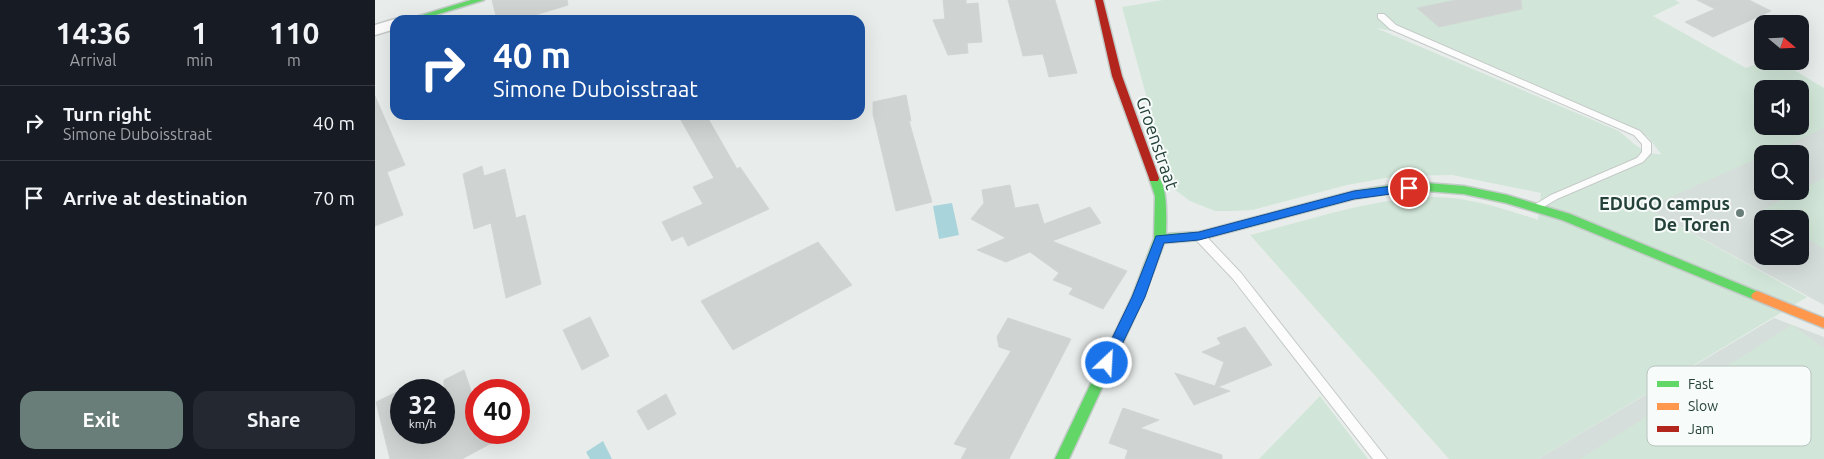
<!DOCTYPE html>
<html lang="en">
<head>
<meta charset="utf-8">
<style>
	:root { --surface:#171b24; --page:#242831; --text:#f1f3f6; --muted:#9ea1a6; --line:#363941; --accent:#697e78 }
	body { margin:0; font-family:Ubuntu,sans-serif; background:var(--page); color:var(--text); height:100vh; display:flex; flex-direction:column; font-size:19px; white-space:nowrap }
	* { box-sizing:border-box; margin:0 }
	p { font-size:16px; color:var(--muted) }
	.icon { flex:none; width:28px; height:28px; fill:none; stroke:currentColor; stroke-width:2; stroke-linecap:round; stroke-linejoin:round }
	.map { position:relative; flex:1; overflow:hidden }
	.details { display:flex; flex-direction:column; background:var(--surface); width:375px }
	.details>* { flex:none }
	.hud { position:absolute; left:15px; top:15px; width:475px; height:105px; border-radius:15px; box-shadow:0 5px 20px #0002; background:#1a4fa0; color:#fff; overflow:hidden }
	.needle { width:32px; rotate:109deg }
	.buttons { position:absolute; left:1379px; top:15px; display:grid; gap:10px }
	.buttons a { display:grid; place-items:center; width:55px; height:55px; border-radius:10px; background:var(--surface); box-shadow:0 5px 20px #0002; font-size:25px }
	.speed { position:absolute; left:15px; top:379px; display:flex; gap:10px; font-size:25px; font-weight:700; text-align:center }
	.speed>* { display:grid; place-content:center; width:65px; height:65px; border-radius:50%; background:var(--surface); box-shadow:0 5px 20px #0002; line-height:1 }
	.speed small { font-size:12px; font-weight:400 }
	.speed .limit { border:8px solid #d22; background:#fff; color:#111 }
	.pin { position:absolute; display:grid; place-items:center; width:42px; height:42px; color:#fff; margin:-21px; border:2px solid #fff; border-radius:50%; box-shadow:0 1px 5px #0007 }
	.me { position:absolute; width:55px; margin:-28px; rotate:25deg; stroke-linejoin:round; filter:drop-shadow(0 0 4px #0008) }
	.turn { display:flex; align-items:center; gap:18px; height:105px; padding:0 20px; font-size:22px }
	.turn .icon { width:65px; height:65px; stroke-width:2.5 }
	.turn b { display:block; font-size:35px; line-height:42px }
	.eta { display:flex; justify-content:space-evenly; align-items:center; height:85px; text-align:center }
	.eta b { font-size:30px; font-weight:700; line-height:35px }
	.cta { display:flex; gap:10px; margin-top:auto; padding:10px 20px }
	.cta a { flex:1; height:58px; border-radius:15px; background:var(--accent); color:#fff; font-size:20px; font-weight:700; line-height:58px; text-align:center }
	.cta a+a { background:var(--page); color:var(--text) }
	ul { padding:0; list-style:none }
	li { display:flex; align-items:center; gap:15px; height:75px; padding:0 20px; border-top:1px solid var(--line) }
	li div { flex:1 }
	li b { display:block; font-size:19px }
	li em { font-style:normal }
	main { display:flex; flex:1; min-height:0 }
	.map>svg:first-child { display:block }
</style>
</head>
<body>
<main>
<section class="details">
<div class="eta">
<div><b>14:36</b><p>Arrival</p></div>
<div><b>1</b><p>min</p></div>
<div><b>110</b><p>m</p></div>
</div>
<ul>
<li><svg class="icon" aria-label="right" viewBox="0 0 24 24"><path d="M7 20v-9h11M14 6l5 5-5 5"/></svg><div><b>Turn right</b><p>Simone Duboisstraat</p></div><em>40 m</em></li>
<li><svg class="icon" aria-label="arrive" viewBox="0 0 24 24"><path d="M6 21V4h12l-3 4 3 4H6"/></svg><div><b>Arrive at destination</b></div><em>70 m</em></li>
</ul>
<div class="cta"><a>Exit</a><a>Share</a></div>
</section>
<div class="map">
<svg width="1449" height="459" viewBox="0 0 1449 459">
	<rect width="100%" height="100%" fill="#e8edeb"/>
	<path fill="#d6dedb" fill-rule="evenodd" d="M1449 117V305L1271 208ZM1388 154H1425V191H1388ZM1388 219H1425V256H1388Z
		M1399 318 1449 337V459H1163Z"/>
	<path fill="#d1e6d8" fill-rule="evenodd" d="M788 0H1300L1305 3 1278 16 1371 68 1390 61H1404L1449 88V128L1392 154H1388L1387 156 1271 208 1432 297 1163 459H1074L875 235C934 220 997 198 1058 197 1094 197 1130 209 1163 220L1166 193 1077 175 1022 176 972 185 877 210 858 211H840L815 201 796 187 747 7ZM1001 28 1044 36 1262 130 1273 137 1286 154C1270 156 1256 141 1244 131ZM1388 89H1425V126H1388Z
		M1449 178V249L1425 233V219H1404L1389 209Z
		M1417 325 1449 348V459H1205Z
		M945 396 993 459H884Z"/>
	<path fill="#a9d4db" d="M577 203 584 235 564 239 558 206Z
		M228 441 237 459H215L211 452Z"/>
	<path fill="#cfd4d2" stroke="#d1d6d4" d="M117 0H192L193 5 144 20H122Z
		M568 0H591V4L603 3 607 42 592 43 593 53 573 55 558 20 570 19Z
		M633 0H680L702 73 674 77 668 54 648 56Z
		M1081 0H1146L1147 9 1064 27 1042 8Z
		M1322 0H1374L1396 11 1338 37 1310 22 1340 9Z
		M531 95 536 121H534L557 202 521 211 498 114V102Z
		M0 96 30 165 12 172 28 215 0 226Z
		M303 115H331L362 169 365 167 394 209 313 246 308 236 297 241 287 222 328 204 318 187 339 178Z
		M107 166 109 176 130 169 141 218 150 215 166 284 131 298 116 223 99 229 88 174Z
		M635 185 640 208 663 204 669 224 715 207 726 223 677 241 752 271 728 309 694 294 698 288 678 280 684 273 655 252 631 262 602 250 631 238 596 219 609 203 607 190Z
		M443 242 477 285 358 350 326 301Z
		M215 317 234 356 207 370 188 330Z
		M633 318 696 339 634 459H586L592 448 579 444 636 351 624 347 622 337Z
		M870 327 897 365 843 387 855 391 819 405 800 373 840 386 849 362 827 352 846 344 842 338Z
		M89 370 101 406V432H137L87 459H15L1 402 26 390V432H69V380Z
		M291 394 301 414 273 430 262 411Z
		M748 408 784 420 765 428 847 455V459H750L753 450 734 443Z"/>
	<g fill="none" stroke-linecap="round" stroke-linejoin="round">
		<g stroke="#c5cac8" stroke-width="2">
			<path id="lane" d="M1003 14H1009L1021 25 1265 131 1276 143V153L1268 162 1182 199 1165 209H1159L1157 207 1159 205 1176 195 1262 158 1267 152V144L1259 135 1015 29 1003 18Z
				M824 232 828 233 866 273 1012 459H998L858 279 820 239 819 236Z"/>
		</g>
		<g stroke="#c5cac8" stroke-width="3">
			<path id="street" d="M20 19 23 20H20V29L0 35V25Z"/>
		</g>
		<g stroke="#c3cbc8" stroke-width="3">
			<path id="fast" d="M96 0H109L44 20H31Z
				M779 174C794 179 791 221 791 234L824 232 979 191 1017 185 1051 183 1089 186 1132 195 1195 214 1386 293 1388 296 1386 299H1378L1187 220 1131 203 1089 194 1051 191 1017 193 979 199 824 240 789 243 769 297 694 459H680L757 297 779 239 780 196 774 178Z"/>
		</g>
		<g stroke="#c3cbc8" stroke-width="3">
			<path id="slow" d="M1382 291 1449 318V328L1378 299 1376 296 1378 293Z"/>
		</g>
		<g stroke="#c3cbc8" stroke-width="3">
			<path id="jam" d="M720 0H728L747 76 784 178 783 181H775L774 178 737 76Z"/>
		</g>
		<use href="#lane" fill="#fcfcfc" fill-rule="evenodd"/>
		<use href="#street" fill="#fcfcfc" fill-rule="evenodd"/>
		<use href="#fast" fill="#63d668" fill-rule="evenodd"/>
		<use href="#slow" fill="#ff974d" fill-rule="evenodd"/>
		<use href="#jam" fill="#b3261e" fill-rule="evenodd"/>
	</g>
	<path fill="#1a73e8" stroke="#114b97" d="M1034 184 1038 185 1039 188 1038 191 979 199 824 240 789 243 770 297 736 367 732 369 727 367 725 363 757 297 781 236 824 232 979 191Z"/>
	<circle fill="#697e78" stroke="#f7fbf9" stroke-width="2" cx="1365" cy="213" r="5"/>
	<g text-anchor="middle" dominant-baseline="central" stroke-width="4" stroke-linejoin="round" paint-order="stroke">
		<g font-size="18" fill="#24423a" stroke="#f7fbf9">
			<text transform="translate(783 143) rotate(71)">Groenstraat</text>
		</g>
		<g font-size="18" font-weight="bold" fill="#24423a" stroke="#f7fbf9" text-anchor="end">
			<text x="1355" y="203">EDUGO campus<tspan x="1355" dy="21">De Toren</tspan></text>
		</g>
	</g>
	<rect x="1272" y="366" width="164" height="80" rx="8" fill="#f7fbf9" stroke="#b8c4c0" stroke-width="1"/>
	<rect x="1282" y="381" width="22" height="6" fill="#63d668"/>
	<rect x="1282" y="403" width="22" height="7" fill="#ff974d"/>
	<rect x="1282" y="426" width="22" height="6" fill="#b3261e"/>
	<g font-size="14" fill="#24423a">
		<text x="1313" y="389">Fast</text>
		<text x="1313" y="411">Slow</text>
		<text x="1313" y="434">Jam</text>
	</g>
</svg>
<div class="buttons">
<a><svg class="needle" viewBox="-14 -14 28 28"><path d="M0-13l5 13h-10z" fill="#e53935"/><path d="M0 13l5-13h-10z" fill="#9ea1a6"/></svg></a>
<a><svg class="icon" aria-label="sound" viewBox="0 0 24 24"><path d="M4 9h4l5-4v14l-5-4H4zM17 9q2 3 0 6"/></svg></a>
<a><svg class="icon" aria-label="search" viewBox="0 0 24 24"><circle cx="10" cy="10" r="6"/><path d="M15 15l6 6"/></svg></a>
<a><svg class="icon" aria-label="layers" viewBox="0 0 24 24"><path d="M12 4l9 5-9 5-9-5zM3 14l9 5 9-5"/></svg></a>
</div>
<div class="speed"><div>32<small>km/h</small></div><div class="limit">40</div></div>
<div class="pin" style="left:1034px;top:188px;background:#d93025"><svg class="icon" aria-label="arrive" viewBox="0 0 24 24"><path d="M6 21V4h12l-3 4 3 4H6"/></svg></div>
<svg class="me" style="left:732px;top:363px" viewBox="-20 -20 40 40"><circle r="17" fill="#1a73e8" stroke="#fff" stroke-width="3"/><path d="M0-11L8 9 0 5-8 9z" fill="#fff"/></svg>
<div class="hud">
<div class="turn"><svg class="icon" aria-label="right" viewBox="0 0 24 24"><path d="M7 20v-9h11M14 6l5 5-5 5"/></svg><div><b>40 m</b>Simone Duboisstraat</div></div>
</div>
</div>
</main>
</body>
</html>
